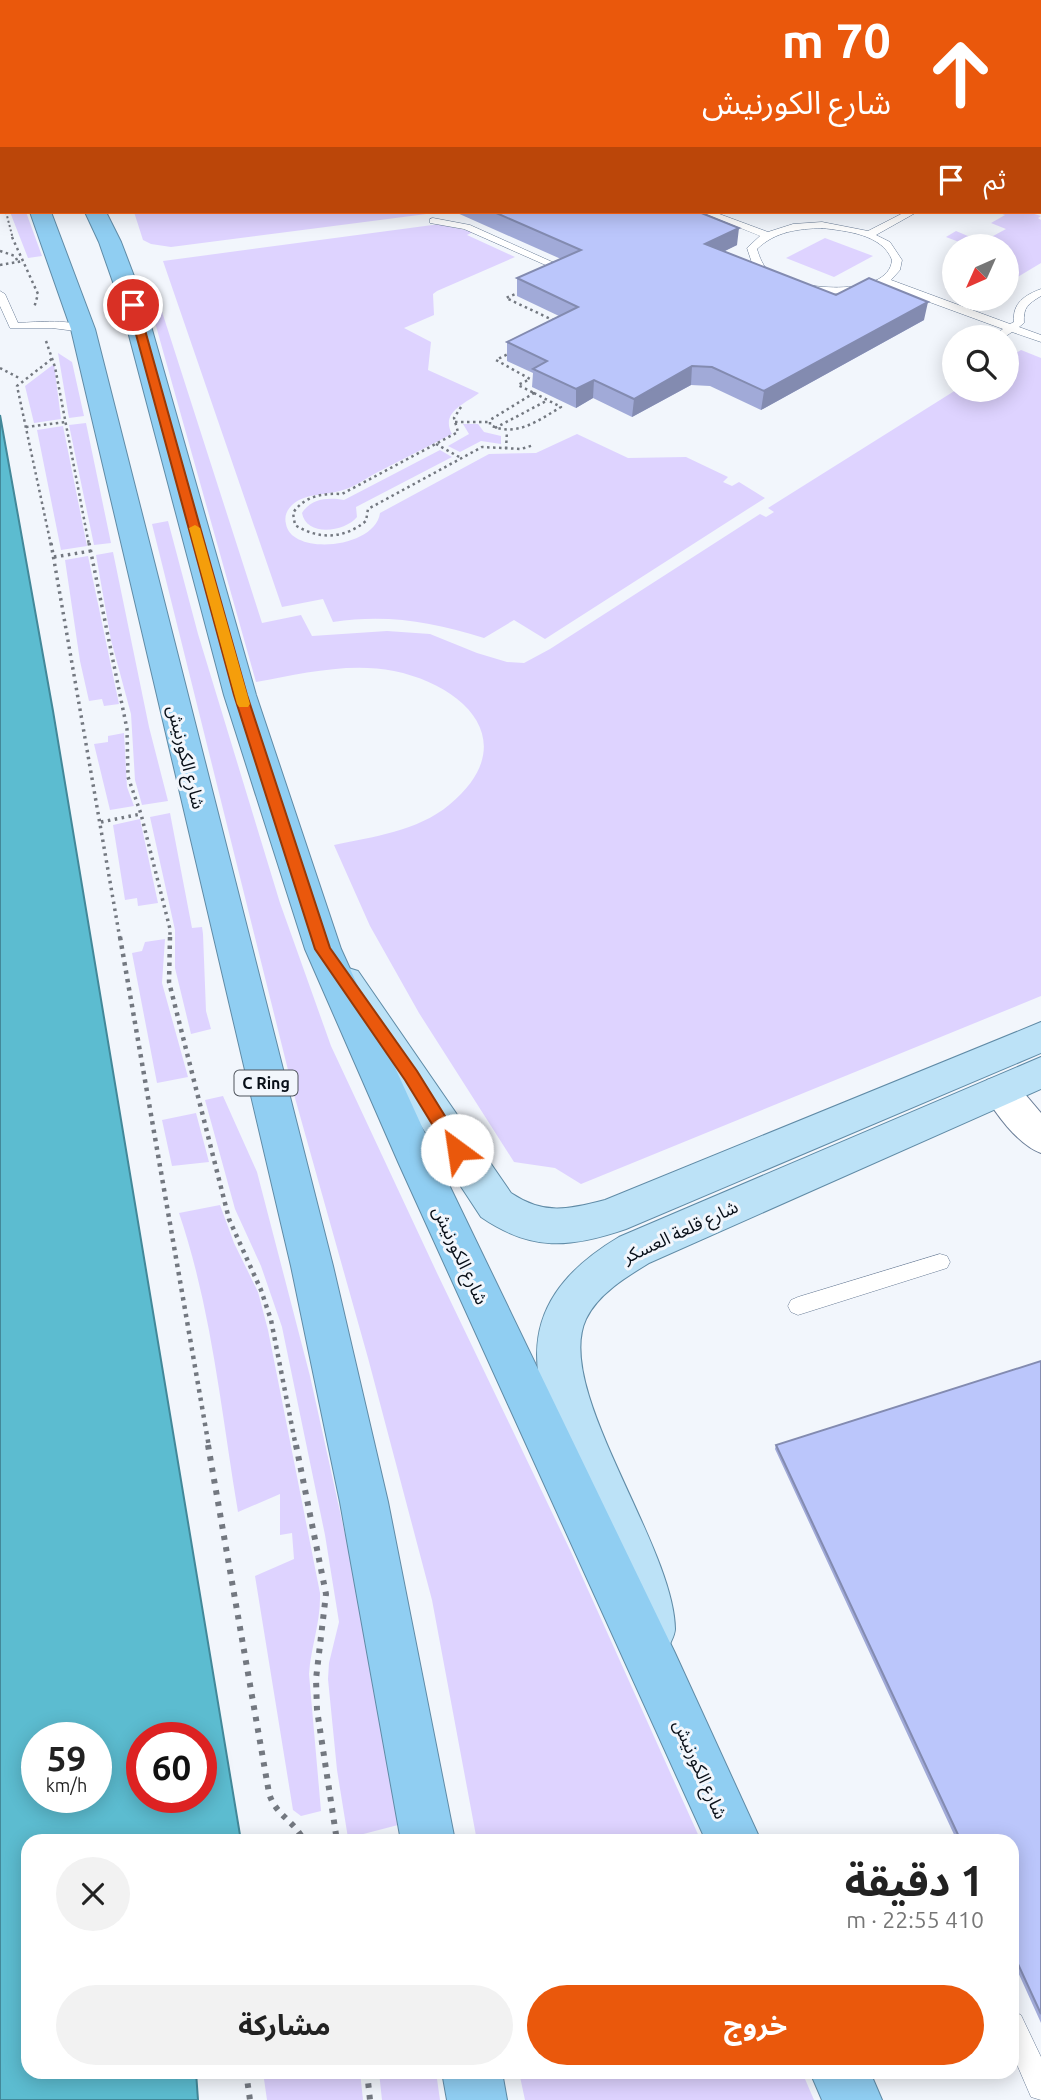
<!DOCTYPE html>
<html lang="ar">
<head>
<meta charset="utf-8">
<style>
	:root { --surface:#fff; --page:#f2f2f2; --text:#222; --muted:#767676; --accent:#ea580c }
	body { margin:0; font-family:Ubuntu,"Noto Sans Arabic",sans-serif; background:var(--page); color:var(--text); direction:rtl; height:100vh; display:flex; flex-direction:column; font-size:26px; white-space:nowrap }
	* { box-sizing:border-box; margin:0 }
	p { font-size:23px; color:var(--muted) }
	.icon { flex:none; width:38px; height:38px; fill:none; stroke:currentColor; stroke-width:2; stroke-linecap:round; stroke-linejoin:round }
	.map { position:relative; flex:1; overflow:hidden; direction:ltr }
	.sheet { position:absolute; left:21px; top:1834px; width:998px; height:245px; display:flex; flex-direction:column; background:var(--surface); border-radius:21px; box-shadow:0 4px 18px #0003; direction:rtl }
	.sheet>* { flex:none }
	.top-card { position:absolute; left:0px; top:0px; width:1041px; height:214px; box-shadow:0 4px 18px #0003; direction:rtl; background:#ea580c; color:#fff; overflow:hidden }
	.needle { width:46px; rotate:225deg }
	.tools { position:absolute; left:942px; top:234px; display:grid; gap:14px }
	.tools a { display:grid; place-items:center; width:77px; height:77px; border-radius:50%; background:var(--surface); box-shadow:0 4px 18px #0003; font-size:35px }
	.speed { position:absolute; left:21px; top:1722px; display:flex; gap:14px; font-size:35px; font-weight:700; text-align:center }
	.speed>* { display:grid; place-content:center; width:91px; height:91px; border-radius:50%; background:var(--surface); box-shadow:0 4px 18px #0003; line-height:1 }
	.speed small { font-size:18px; font-weight:400 }
	.speed .limit { border:10px solid #d22; background:#fff; color:#111 }
	.pin { position:absolute; display:grid; place-items:center; width:60px; height:60px; color:#fff; margin:-30px; border:4px solid #fff; border-radius:50%; box-shadow:0 2px 7px #0007 }
	.me { position:absolute; width:77px; margin:-38px; rotate:329deg; stroke-linejoin:round; filter:drop-shadow(0 0 5px #0008) }
	.turn { display:flex; align-items:center; gap:24px; height:147px; padding:0 35px; font-size:32px }
	.turn .icon { width:91px; height:91px; stroke-width:2.5 }
	.turn b { display:block; font-size:49px; line-height:60px }
	.then { display:flex; align-items:center; height:66px; padding:0 35px; background:#0003; gap:14px; font-size:26px }
	.round { display:grid; place-items:center; flex:none; width:74px; height:74px; border-radius:37px; background:var(--page) }
	.summary { display:flex; align-items:center; justify-content:space-between; height:119px; padding:0 35px }
	h1 { font-size:42px; font-weight:700; line-height:52px }
	.cta { display:flex; gap:14px; margin-top:auto; padding:14px 35px }
	.cta a { flex:1; height:80px; border-radius:42px; background:var(--accent); color:#fff; font-size:28px; font-weight:700; line-height:80px; text-align:center }
	.cta a+a { background:var(--page); color:var(--text) }
	.map>svg:first-child { display:block }
</style>
</head>
<body>
<div class="map">
<svg width="1041" height="2100" viewBox="0 0 1041 2100">
	<rect width="100%" height="100%" fill="#f2f6fc"/>
	<path fill="#ded3ff" d="M10 212H26L42 256 28 258Z
		M134 212H442L171 247 151 244 143 240Z
		M997 212H1028L1041 216 1038 218 1041 220V263L1006 284V247H972L946 237 956 231 982 242 1006 229 991 223 1005 215Z
		M440 224 473 232 467 235 515 257 437 291 433 294 434 315 404 328 431 342 428 370 479 393C465 404 440 412 452 434 427 447 401 460 376 473 365 479 354 487 343 490 326 496 307 492 292 505 287 510 284 516 286 524 291 556 375 549 380 513L489 454 536 453 577 434 628 458 686 457 728 477 723 482 732 486 739 482 765 498 545 639 514 620 484 638C432 622 388 614 333 622L323 599 282 607 163 261Z
		M825 238 873 256 834 277 786 258Z
		M156 293 262 623 301 615 312 636 387 631 430 634 477 653 507 662 524 663 550 649 760 514 766 517 774 512 768 508 956 390H1006V359L1021 350 1041 358V996L581 1184 555 1168 514 1162 419 1013 370 926 334 845C372 837 418 831 449 805 523 744 467 686 394 671 348 662 301 674 256 682L147 294Z
		M58 353 72 362 84 416 69 418Z
		M54 364 61 419 34 423 25 386Z
		M86 423 111 543 94 545 69 425Z
		M463 424H478L484 432 501 436V444L481 441 460 452 448 446 469 434Z
		M63 426 87 546 61 550 37 430Z
		M440 450 452 457 356 507 357 517C345 532 306 537 302 513 311 498 329 497 344 500Z
		M168 521 198 634 280 903 331 1046 437 1273 571 1552 701 1841H477L432 1600 368 1358 295 1098 152 524Z
		M113 552 149 727 168 801 142 805 135 780 131 714 111 640 96 555Z
		M88 556 119 704 104 706 102 699 89 701 80 661 65 560Z
		M124 733 127 787 134 806 110 810 94 744 108 742V736Z
		M170 813 192 928 202 927 203 934 206 1011 211 1029 191 1034 175 968V930L150 817Z
		M140 819 158 903 138 906 137 898 125 900 113 825Z
		M165 939 162 983 188 1077 157 1083 132 953 142 951 145 942Z
		M223 1096 257 1172 310 1376 358 1593 392 1777 398 1825 348 1838 337 1770 328 1679 329 1663 339 1622 325 1535 282 1327 261 1266 235 1209 205 1100Z
		M196 1113 209 1162 172 1166 162 1120Z
		M220 1205 234 1243 258 1292 268 1330 320 1593C321 1622 311 1646 309 1674L321 1811 301 1816 293 1810 255 1576 294 1559 292 1533 280 1535V1494L238 1512C221 1411 212 1310 179 1213Z
		M263 2072H360L363 2100H267Z
		M379 2072H436L440 2100H382Z
		M519 2072H802L814 2100H525Z"/>
	<path fill="#5cbcd0" stroke="#438899" stroke-width="2" fill-rule="evenodd" d="M0 415 53 711 241 1841H28V2072H196L198 2100H0ZM37 1738H96V1797H37ZM142 1738H201V1797H142Z"/>
	<g fill="none" stroke-linecap="round" stroke-linejoin="round">
		<g stroke="#697c96" stroke-width="1">
			<path id="lane" d="M575 0 593 2H577Z
				M642 0H653L640 2Z
				M685 0H697L699 2H687Z
				M788 0H800L802 2H790Z
				M0 38H2L0 43Z
				M1040 144H1041V150H1040Z
				M1040 206H1041V212H1039Z
				M701 212H714L768 232 793 224 822 222 868 231 905 212H917L876 235 890 242 902 260 900 270 891 280 1010 324 1014 322C1012 303 1025 295 1041 289V296C1028 304 1023 307 1024 323L1019 327 1041 335V342L1012 332 1003 338H990L1003 329 883 285 849 293 828 294 782 286 764 278 753 266 747 248 760 236ZM822 228C846 231 882 234 892 260 889 299 793 290 770 272 762 265 760 258 757 249 776 231 798 229 822 228Z
				M433 218 470 225 559 265 550 267 464 229 430 223V219Z
				M0 291 5 294 18 323C39 322 71 318 88 329L83 332 52 328H10L0 306Z
				M940 1254 947 1256 950 1262 947 1268 798 1315 791 1312 788 1306 791 1300 798 1297Z
				M1012 2011 1021 2015 1041 2057V2100L1031 2097 1012 2053Z"/>
		</g>
		<g stroke="#697c96" stroke-width="2">
			<path id="street" d="M1000 1076 1013 1080 1041 1113V1153C1018 1145 994 1112 982 1090L987 1080Z"/>
		</g>
		<g stroke="#697c96" stroke-width="2">
			<path id="secondary" d="M210 0H229L230 2H211Z
				M485 0H506L484 2Z
				M519 0H540L518 2Z"/>
		</g>
		<g stroke="#608ba6" stroke-width="2">
			<path id="primary" d="M895 0H916L917 2H896Z
				M1040 54H1041V64H1040Z
				M345 967 358 971 511 1193C544 1215 567 1210 605 1200L1041 1022V1053L626 1229C570 1248 532 1252 481 1217L326 981 332 971Z
				M1041 1057V1089L649 1263C626 1277 598 1294 586 1319 553 1389 674 1545 675 1629 675 1635 670 1643 668 1649L650 1656 632 1649C618 1615 616 1577 602 1542 555 1424 475 1323 619 1237Z"/>
		</g>
		<g stroke="#608ba6" stroke-width="2">
			<path id="highway" d="M0 67 2 68V80H0Z
				M0 97 2 98V111L0 110Z
				M0 135H2V150L0 149Z
				M30 212H51L95 329 333 1266 388 1502 455 1841H401L340 1502 291 1266 71 329Z
				M85 212H106L121 242 145 305 256 695 341 949 439 1164 675 1653 761 1841H706L399 1164 305 949 224 695 121 305 99 242Z
				M442 2072H502L507 2100H447Z
				M810 2072H870L882 2100H822Z"/>
		</g>
		<path stroke="#737880" stroke-width="2" stroke-dasharray="2 2.5" stroke-linecap="butt" d="M171 0 175 2
			M0 198 2 202
			M6 212 13 239"/>
		<path stroke="#737880" stroke-width="2.5" stroke-dasharray="2.5 3.5" stroke-linecap="butt" d="M12 237 38 294 34 308
			M0 251 15 256 18 262
			M0 265 23 261
			M520 292 506 298 555 321
			M46 341 55 367 89 545
			M512 352 496 360 530 379 518 385 534 393
			M0 368 21 379
			M534 393 561 407C539 420 516 438 490 425V420Z
			M461 407 454 418 458 432 342 494C323 493 304 496 293 513L295 525C319 540 344 539 366 521L368 509 482 447 521 449 534 445
			M455 422H488
			M26 427 66 422
			M495 428 548 400
			M436 444 461 458
			M506 449 507 431
			M51 545 17 386 53 358"/>
		<path stroke="#737880" stroke-width="3.5" stroke-dasharray="2.5 4.5" stroke-linecap="butt" d="M51 543 120 939
			M89 543 127 729 128 777 141 814 170 929V939
			M54 557 91 551
			M101 822 141 814"/>
		<path stroke="#737880" stroke-width="4.5" stroke-dasharray="3.5 5" stroke-linecap="butt" d="M120 937 209 1447
			M170 937 169 982 229 1219 261 1290 271 1320 296 1447"/>
		<path stroke="#737880" stroke-width="6" stroke-dasharray="4.5 7" stroke-linecap="butt" d="M208 1445 269 1793C275 1815 295 1821 304 1841
			M296 1445 326 1594 316 1679 317 1710 337 1841
			M246 2072 250 2100
			M367 2072 370 2100"/>
		<use href="#lane" fill="#fff" fill-rule="evenodd"/>
		<use href="#street" fill="#fff" fill-rule="evenodd"/>
		<use href="#secondary" fill="#fff" fill-rule="evenodd"/>
		<use href="#primary" fill="#bce2f7" fill-rule="evenodd"/>
		<use href="#highway" fill="#90cef2" fill-rule="evenodd"/>
	</g>
	<path fill="#a1aad8" d="M251 0H341L346 2H251Z
		M927 0H1041V43H1040V2H932Z
		M1041 153V203H1040V154Z
		M455 212H699L737 245 724 251 836 295 924 320 761 410 710 386 691 385 632 417 593 398 576 408 532 387 533 373 507 361V342L559 316 517 296V278L561 259Z
		M1041 1361V2023L1012 1959V1841H957L775 1449 776 1445Z"/>
	<path fill="#838bb0" d="M739 228 737 245 703 262 705 244Z
		M928 302 924 320 761 410 764 391Z
		M692 366 691 385 632 417 634 399Z
		M594 380 593 398 576 408V389Z"/>
	<path fill="#bbc6fb" stroke="#838bb0" stroke-width="2" d="M263 0H341L346 2H268Z
		M986 0H1041V20H1040V2H990Z
		M1041 153V185L1040 184V154Z
		M494 212H699L739 228 705 244 836 295 869 278 928 302 764 391 712 367 692 366 634 399 594 380 576 389 533 369 547 361 507 342 578 307 517 278 581 250Z
		M1041 1361V2014L1012 1951V1841H961L776 1445Z"/>
	<path fill="#ea580c" stroke="#983908" stroke-width="2" d="M133 302 138 305 247 695 330 948 417 1071 463 1145 465 1150 463 1155H451L405 1080 315 949 234 695 128 305Z"/>
	<path fill="#f59e0b" d="M195 525 200 528 250 704 248 707H239L237 704 189 528Z"/>
	<g text-anchor="middle" dominant-baseline="central" stroke-width="6" stroke-linejoin="round" paint-order="stroke">
		<rect fill="#f2f6fc" stroke="#4e545c" stroke-width="2" x="234.5" y="1070.5" width="63" height="25" rx="5"/>
		<g font-size="16" font-weight="bold" fill="#080f18">
			<text x="266" y="1083">C Ring</text>
		</g>
		<g font-size="18" fill="#080f18" stroke="#f2f6fc">
			<text transform="translate(187 757) rotate(76)">شارع الكورنيش</text>
			<text transform="translate(680 1231) rotate(-25)">شارع قلعة العسكر</text>
			<text transform="translate(461 1255) rotate(65)">شارع الكورنيش</text>
			<text transform="translate(701 1769) rotate(66)">شارع الكورنيش</text>
		</g>
	</g>
</svg>
<div class="tools">
<a><svg class="needle" viewBox="-14 -14 28 28"><path d="M0-13l5 13h-10z" fill="#e53935"/><path d="M0 13l5-13h-10z" fill="#767676"/></svg></a>
<a><svg class="icon" aria-label="search" viewBox="0 0 24 24"><circle cx="10" cy="10" r="6"/><path d="M15 15l6 6"/></svg></a>
</div>
<div class="speed"><div>59<small>km/h</small></div><div class="limit">60</div></div>
<div class="pin" style="left:133px;top:305px;background:#d93025"><svg class="icon" aria-label="arrive" viewBox="0 0 24 24"><path d="M6 21V4h12l-3 4 3 4H6"/></svg></div>
<svg class="me" style="left:457px;top:1150px" viewBox="-20 -20 40 40"><circle r="19" fill="#fff"/><path d="M0-13L10 11 0 6-10 11z" fill="#ea580c"/></svg>
<div class="top-card">
<div class="turn"><svg class="icon" aria-label="ahead" viewBox="0 0 24 24"><path d="M12 20V5M6 11l6-6 6 6"/></svg><div><b>70 m</b>شارع الكورنيش</div></div>
<div class="then">ثم<svg class="icon" aria-label="arrive" viewBox="0 0 24 24"><path d="M6 21V4h12l-3 4 3 4H6"/></svg></div>
</div>
<section class="sheet">
<div class="summary"><div><h1>1 دقيقة</h1><p>410 m · 22:55</p></div><a class="round"><svg class="icon" aria-label="close" viewBox="0 0 24 24"><path d="M6 6l12 12M18 6L6 18"/></svg></a></div>
<div class="cta"><a>خروج</a><a>مشاركة</a></div>
</section>
</div>
</body>
</html>
